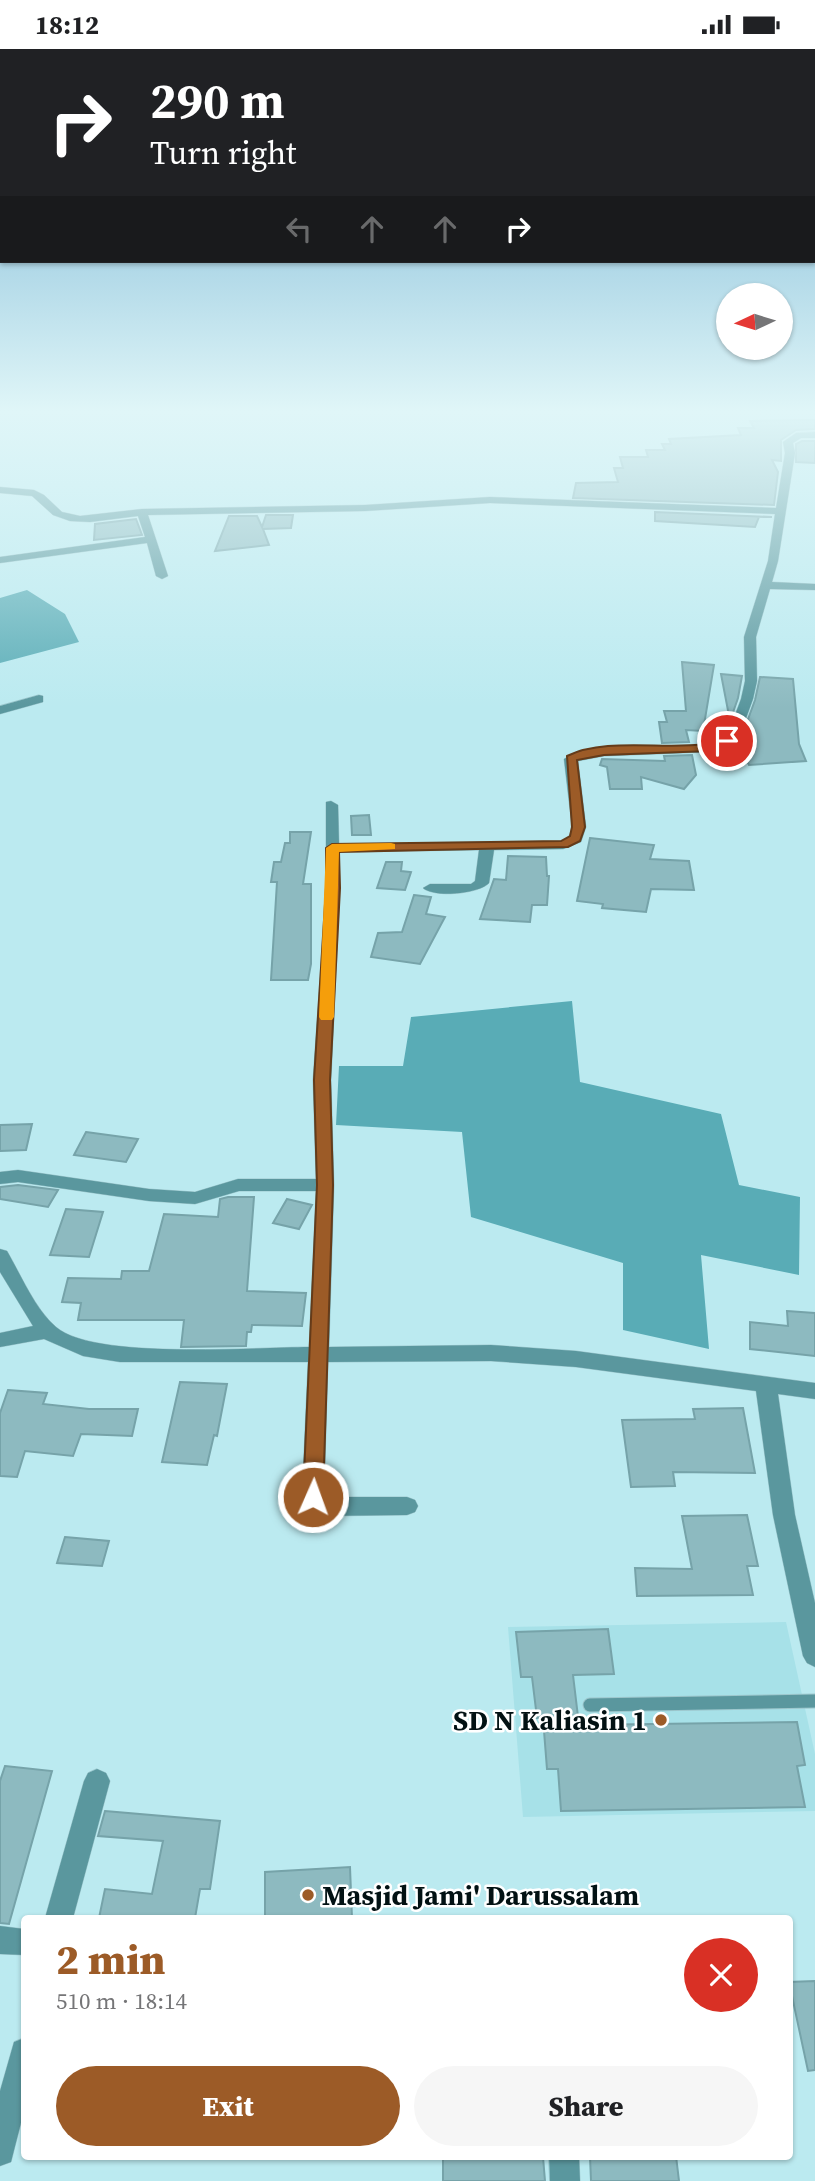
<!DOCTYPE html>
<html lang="en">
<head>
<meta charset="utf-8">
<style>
	:root { --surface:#fff; --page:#f6f6f6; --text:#202124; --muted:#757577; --accent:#9c5b27 }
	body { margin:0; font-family:"Source Serif 4",serif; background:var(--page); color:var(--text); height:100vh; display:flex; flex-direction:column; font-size:26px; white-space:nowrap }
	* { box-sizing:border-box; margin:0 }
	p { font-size:23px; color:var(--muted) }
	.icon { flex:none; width:38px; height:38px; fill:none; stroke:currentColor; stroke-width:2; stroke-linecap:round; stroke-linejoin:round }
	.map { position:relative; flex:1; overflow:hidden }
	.details { position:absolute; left:21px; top:1866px; width:772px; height:245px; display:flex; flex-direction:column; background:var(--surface); border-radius:7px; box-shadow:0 2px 5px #0004 }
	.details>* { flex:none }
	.top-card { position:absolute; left:0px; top:0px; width:816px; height:214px; box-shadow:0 2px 5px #0004; background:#202124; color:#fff; overflow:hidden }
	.needle { width:46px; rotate:266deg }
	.buttons { position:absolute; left:716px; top:234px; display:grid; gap:14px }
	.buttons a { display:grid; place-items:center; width:77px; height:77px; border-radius:50%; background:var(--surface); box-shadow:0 2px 5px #0004; font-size:35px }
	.pin { position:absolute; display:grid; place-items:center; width:60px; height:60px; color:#fff; margin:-30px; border:4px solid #fff; border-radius:50%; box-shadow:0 2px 7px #0007 }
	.me { position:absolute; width:77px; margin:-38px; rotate:2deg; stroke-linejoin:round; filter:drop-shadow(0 0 5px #0008) }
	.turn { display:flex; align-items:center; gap:24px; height:147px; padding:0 35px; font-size:32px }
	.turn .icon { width:91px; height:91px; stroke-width:2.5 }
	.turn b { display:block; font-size:49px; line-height:60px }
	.lanes { display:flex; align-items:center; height:66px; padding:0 35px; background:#0003; justify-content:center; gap:35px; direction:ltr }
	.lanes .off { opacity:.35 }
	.round { display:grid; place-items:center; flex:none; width:74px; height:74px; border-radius:37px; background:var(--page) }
	.head { display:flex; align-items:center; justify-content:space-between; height:119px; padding:0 35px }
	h1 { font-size:42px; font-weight:800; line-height:52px; color:var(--accent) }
	.cta { display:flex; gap:14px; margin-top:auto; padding:14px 35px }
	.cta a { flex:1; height:80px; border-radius:42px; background:var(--accent); color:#fff; font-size:28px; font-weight:800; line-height:80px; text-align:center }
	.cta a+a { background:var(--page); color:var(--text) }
	.status { display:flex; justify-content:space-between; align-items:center; height:49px; padding:0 35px; background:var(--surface); direction:ltr }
	.status svg { height:19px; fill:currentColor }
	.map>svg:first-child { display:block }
</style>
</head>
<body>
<div class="status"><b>18:12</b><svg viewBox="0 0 49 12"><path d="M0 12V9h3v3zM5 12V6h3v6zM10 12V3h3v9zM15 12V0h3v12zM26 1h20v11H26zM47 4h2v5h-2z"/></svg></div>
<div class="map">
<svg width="815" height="2132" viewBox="0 0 815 2132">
	<rect width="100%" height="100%" fill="#bbeaf0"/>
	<path fill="#a7e1e8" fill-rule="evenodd" d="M786 1573 815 1705V1762L523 1768 508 1578ZM607 1580 614 1624 522 1628 516 1584ZM574 1632 578 1667 537 1669 533 1633ZM796 1673 805 1717 547 1719 544 1676ZM798 1721 805 1758 561 1761 559 1725Z"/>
	<path fill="#59acb6" d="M27 541 65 565 79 593 0 614V549Z
		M572 952 580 1033 721 1065 739 1136 800 1148 799 1226 701 1206 709 1300 623 1281V1214L471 1168 462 1083 336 1076 339 1017H403L411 968Z"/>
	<path fill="#8dbac0" stroke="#76a3a9" stroke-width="2" d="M815 371V380L796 381 781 391V412L772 411 778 423 774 456 573 449 576 434 618 433 614 419H623L620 408H648L646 401H665L662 395H671L669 390 741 386 738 379H754L750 372Z
		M802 392H815V414L796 413V395Z
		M655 463 772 468H759L755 478 655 472Z
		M266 466H293L291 479 263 480 269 496 215 502 229 467H257L262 478Z
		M136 470 142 486 94 491 95 475Z
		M682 613 714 616 703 682 686 681 689 693 662 694 659 673H667L664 662H686Z
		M721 625 742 627 738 649 730 672Z
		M760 628 793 630 799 695 806 712 749 716 740 696H735L743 684 755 651Z
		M692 706 696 726 684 740 641 728 642 740H610L607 718 600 716 602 710 665 712 664 707Z
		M369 766 371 786H352L351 767Z
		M290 783H311L303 835H311V915L308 931H271L277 833H271L274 813H281L285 794H290Z
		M590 789 654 796 650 810 689 812 694 841 651 840 646 863 602 859 603 855 577 852Z
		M508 807 546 808 547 827H549L547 856H532L530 873 480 870 494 830 506 831Z
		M386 813H402L401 822 411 823 405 841 377 839Z
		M414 846 431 848 426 865 445 868 420 915 371 908 378 884 402 883Z
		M32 1075 26 1101 0 1102V1076Z
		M86 1083 138 1090 126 1113 74 1106Z
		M18 1136 58 1141 48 1158 0 1150V1138Z
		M228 1148H254L247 1242 306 1244 302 1277 252 1276 251 1283H247L246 1297 181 1298 184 1271H78L81 1254 62 1253 68 1229 121 1230 122 1222H149L164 1165 218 1168 220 1150Z
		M287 1150 312 1156 299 1180 273 1174Z
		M66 1160 103 1163 89 1208 50 1206Z
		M787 1262 815 1264V1307L750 1300V1273L788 1277Z
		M180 1333 227 1335 217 1387 214 1386 207 1416 162 1413Z
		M8 1341 47 1344 43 1355 89 1360H138L132 1387 81 1385 73 1407 25 1402 17 1428 0 1427V1364Z
		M743 1359 755 1424 673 1423 675 1437 631 1438 622 1371 695 1370 693 1360Z
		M747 1466 758 1517H747L753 1546 637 1547 635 1519 692 1520 682 1467Z
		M65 1488 109 1492 102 1517 57 1514Z
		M608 1580 614 1625 573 1626 579 1676 797 1673 805 1716 797 1717 805 1758 561 1762 558 1720H547L543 1669H537L532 1628H521L516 1583Z
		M5 1717 52 1722 9 1875 0 1874V1732Z
		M105 1762 220 1772 210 1840H200L195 1869H99L105 1840 152 1845 163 1792 98 1787Z
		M350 1818 352 1869H265V1823Z
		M815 1932V2021L808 2022 789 1933Z
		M443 2107H480V2110L543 2108 545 2132H443Z
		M590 2107H676L679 2132H591Z"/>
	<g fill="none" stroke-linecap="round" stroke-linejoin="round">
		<g stroke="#9dc7cd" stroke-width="15">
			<path id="service" d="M590 1656 815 1652"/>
		</g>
		<g stroke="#9dc7cd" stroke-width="1">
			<path id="minor" d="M815 383V389H801L793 394 795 404 778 512 772 533 815 535V541L770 540 756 588 757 632 753 650 741 683 732 695 709 703 604 707 578 712 586 778 581 793 563 800 494 801 489 834C479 845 434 849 423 839L430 835H471L475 832 479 801 339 803 340 839 331 1031 334 1136 329 1298 491 1296 576 1302 815 1334V1350L778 1345 795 1466 815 1554V1618L807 1614 803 1607 773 1466 756 1342 576 1318 491 1312 328 1313 324 1448H407L415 1451 418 1457 415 1463 407 1466 324 1467 308 1460 302 1448 308 1313H120L83 1307 44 1290 0 1298V1284L33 1277 0 1223V1200L7 1202C21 1226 35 1260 56 1278 94 1311 255 1298 309 1298L316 1142H239L195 1155 149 1152 18 1133 0 1135V1123L18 1121 149 1140 195 1143 238 1130H316L313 1031 326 839V753L331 752 338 756 339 795 561 792 569 788 572 778 564 710 580 701 707 695 722 689 729 682 741 650 745 632 744 588 768 512 775 465 490 454 365 462 148 466 168 527 162 530 156 527 147 494 0 514V508L145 488 138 467 90 473 70 472 53 466 32 447 0 444V438L34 441 44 446 62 463 80 467 142 460 365 456 490 448 776 459 785 404 783 393 796 384Z
				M39 646 43 647V653L0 665V657Z
				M97 1720 106 1724 110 1732 73 1869H45L84 1732 88 1724Z
				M0 1877 24 1880V1906L0 1905Z
				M24 1989V2062L11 2113 0 2117V2042L14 1993Z
				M549 2107H579L580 2132H550Z"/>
		</g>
		<use href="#service" stroke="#5a979e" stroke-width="13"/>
		<use href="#minor" fill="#5a979e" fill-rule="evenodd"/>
	</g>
	<linearGradient id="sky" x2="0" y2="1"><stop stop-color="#69accf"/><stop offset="0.55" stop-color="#e0f6f8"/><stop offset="1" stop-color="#e0f6f8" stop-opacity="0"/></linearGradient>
	<rect width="815" height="659" fill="url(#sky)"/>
	<path fill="#9c5b27" stroke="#653b19" stroke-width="2" d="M727 689 731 690V695L709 702 604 706 577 711 585 778 580 792 568 798 339 803 340 839 330 1031 333 1136 323 1448 320 1454 313 1456 306 1454 303 1448 317 1136 314 1031 326 839V799L332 795 561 792 570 787 572 778 567 707C605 688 664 701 705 695 713 694 720 691 727 689Z"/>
	<path fill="#f59e0b" d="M391 794 395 795V800L339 803 334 968 332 971H321L319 968 326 799 332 795Z"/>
	<g fill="#9c5b27" stroke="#fff" stroke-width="2.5">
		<circle cx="661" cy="1671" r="7"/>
		<circle cx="308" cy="1846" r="7"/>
	</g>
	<g text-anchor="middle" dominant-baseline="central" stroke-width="5" stroke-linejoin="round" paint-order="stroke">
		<g font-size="28" font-weight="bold" fill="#021113" stroke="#fff" text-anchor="end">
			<text x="647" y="1671">SD N Kaliasin 1</text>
			<text x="322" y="1846" text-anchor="start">Masjid Jami' Darussalam</text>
		</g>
	</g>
</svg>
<div class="buttons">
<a><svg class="needle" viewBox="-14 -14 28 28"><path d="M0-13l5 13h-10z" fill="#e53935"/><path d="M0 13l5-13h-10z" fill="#757577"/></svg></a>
</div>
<div class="pin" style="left:727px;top:692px;background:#d93025"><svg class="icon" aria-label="arrive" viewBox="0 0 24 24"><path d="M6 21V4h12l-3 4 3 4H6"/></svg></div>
<svg class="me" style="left:313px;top:1448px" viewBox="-20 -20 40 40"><circle r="17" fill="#9c5b27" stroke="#fff" stroke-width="3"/><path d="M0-11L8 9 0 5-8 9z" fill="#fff"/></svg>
<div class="top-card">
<div class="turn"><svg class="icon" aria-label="right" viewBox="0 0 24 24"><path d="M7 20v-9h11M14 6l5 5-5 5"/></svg><div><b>290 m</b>Turn right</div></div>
<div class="lanes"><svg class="icon off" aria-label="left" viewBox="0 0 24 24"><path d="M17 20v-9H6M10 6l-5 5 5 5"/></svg><svg class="icon off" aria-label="ahead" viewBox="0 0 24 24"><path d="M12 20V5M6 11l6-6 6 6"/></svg><svg class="icon off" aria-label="ahead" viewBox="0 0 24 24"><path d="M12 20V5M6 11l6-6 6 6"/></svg><svg class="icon" aria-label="right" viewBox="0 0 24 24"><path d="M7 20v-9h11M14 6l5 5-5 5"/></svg></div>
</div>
<section class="details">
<div class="head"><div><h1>2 min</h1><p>510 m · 18:14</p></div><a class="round" style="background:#d93025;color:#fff"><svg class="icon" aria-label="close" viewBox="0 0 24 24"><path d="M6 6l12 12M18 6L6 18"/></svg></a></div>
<div class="cta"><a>Exit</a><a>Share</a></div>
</section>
</div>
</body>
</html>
